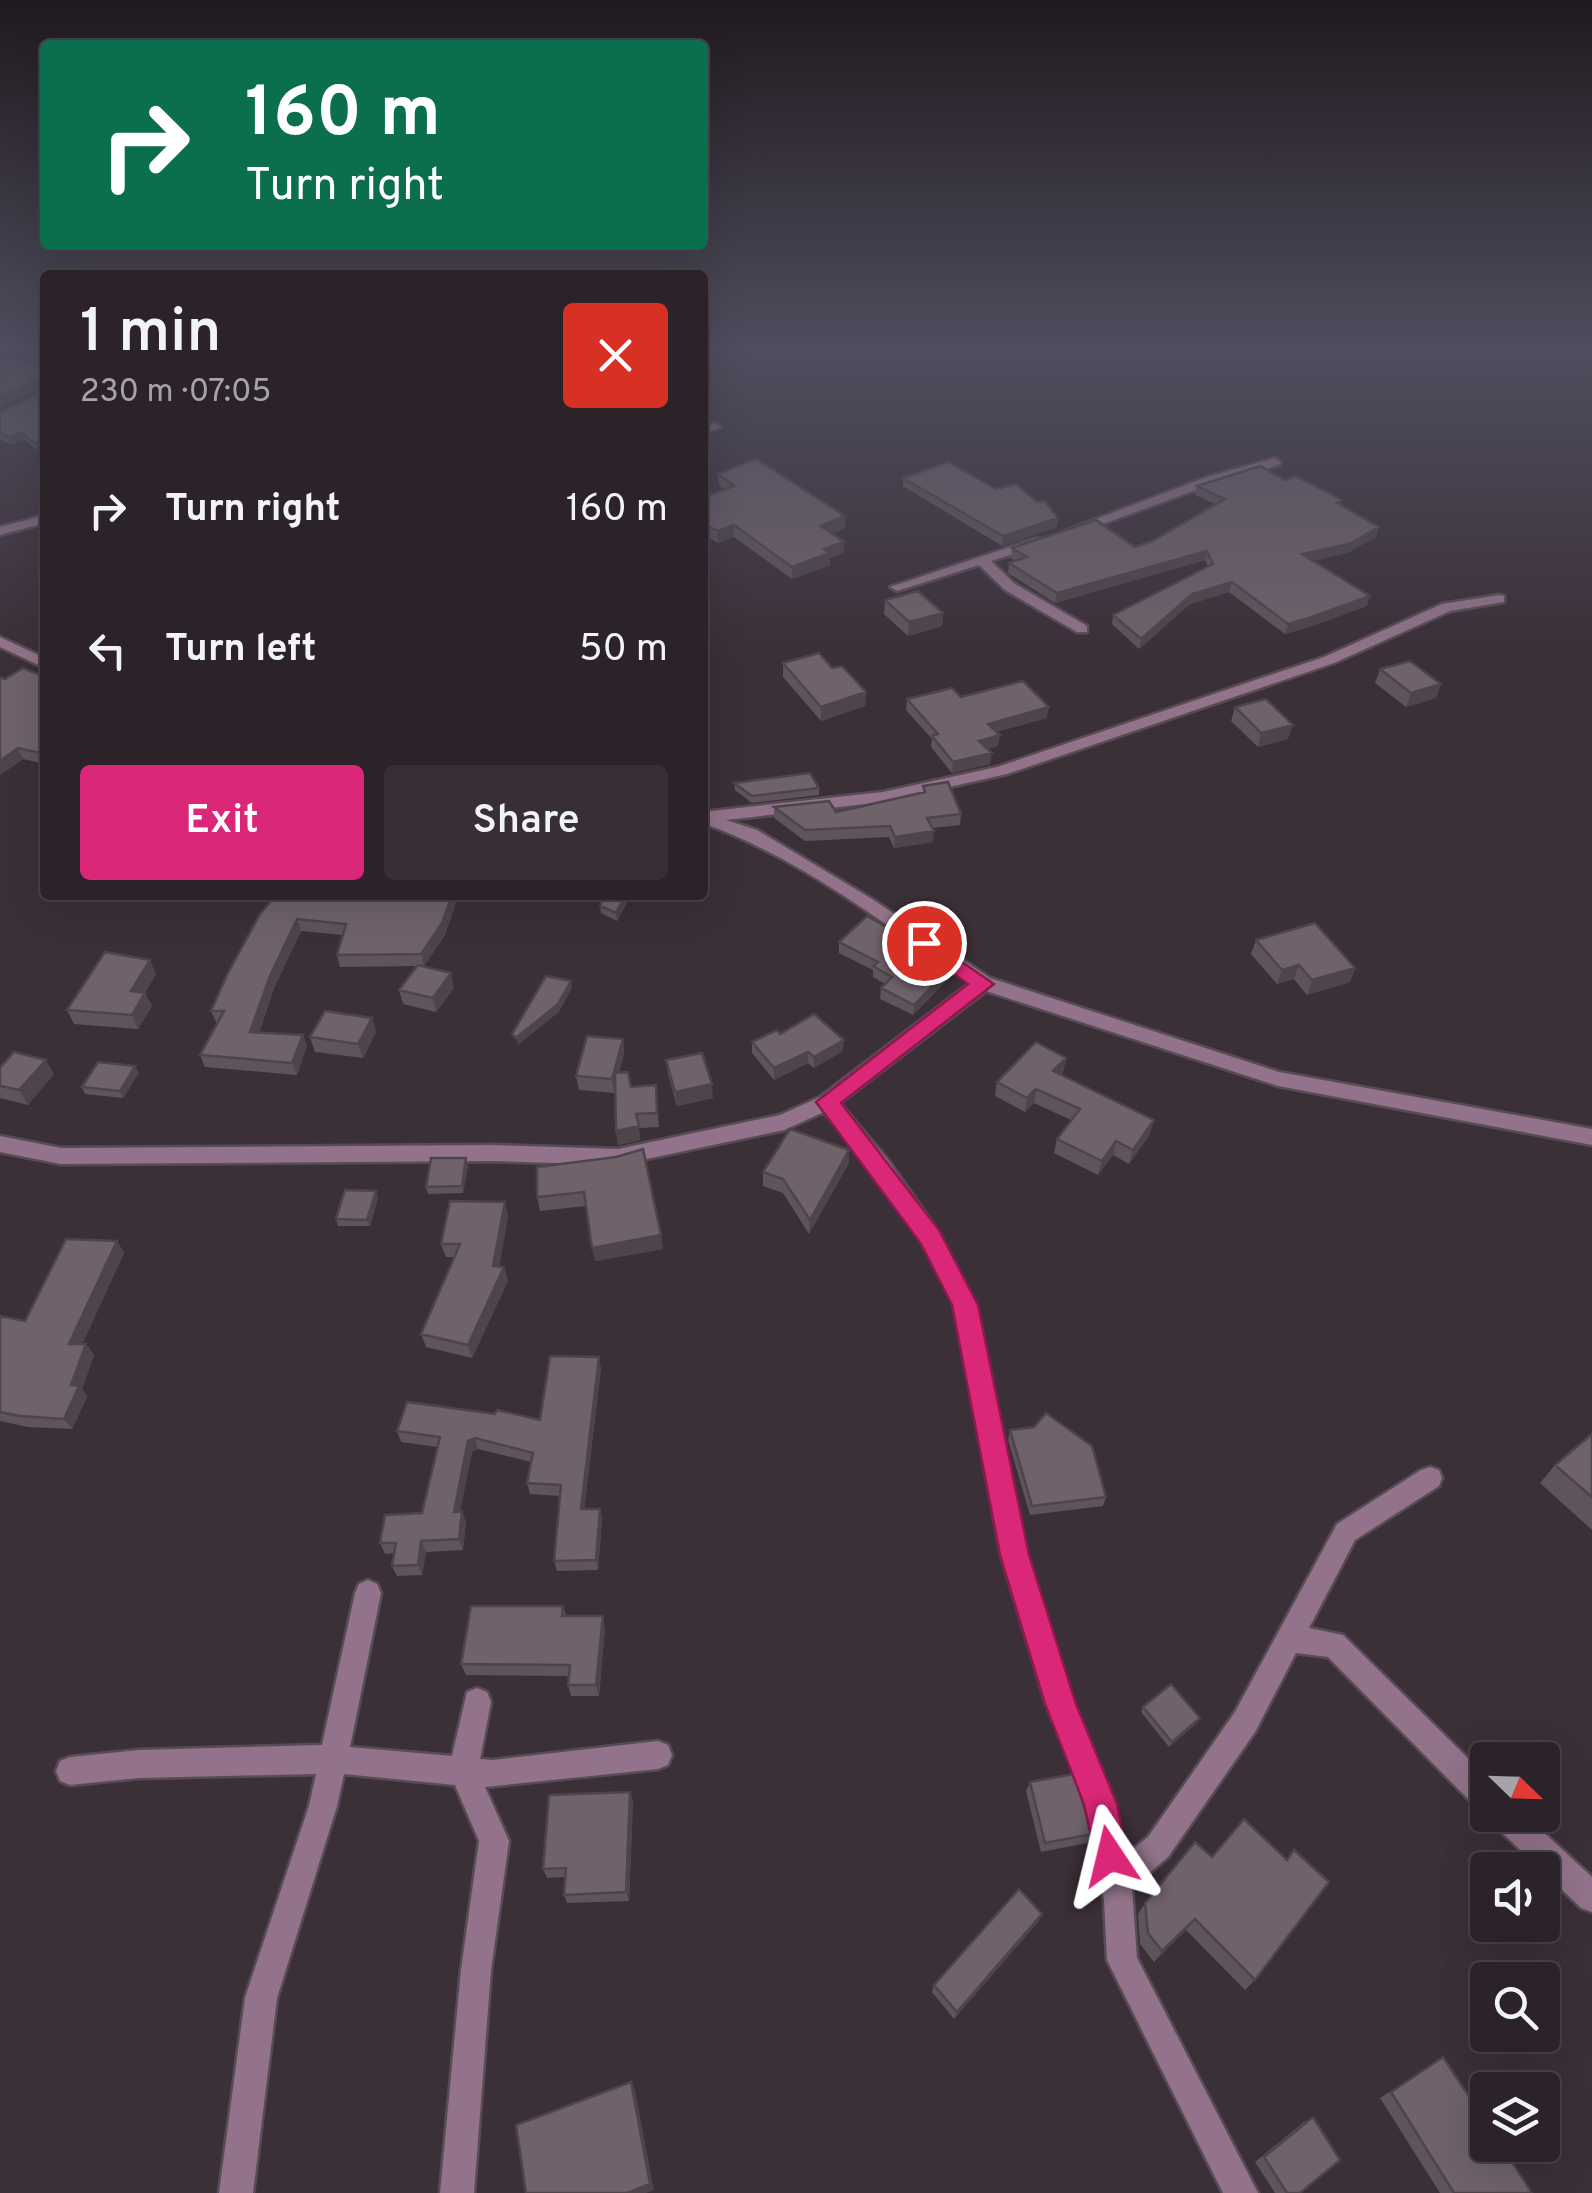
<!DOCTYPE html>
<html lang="en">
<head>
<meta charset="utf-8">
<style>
	:root { --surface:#2c232a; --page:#382f36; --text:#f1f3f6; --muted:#a6a4a8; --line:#484047; --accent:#db2777 }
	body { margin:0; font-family:Overpass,sans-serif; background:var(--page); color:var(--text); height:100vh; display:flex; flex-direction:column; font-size:38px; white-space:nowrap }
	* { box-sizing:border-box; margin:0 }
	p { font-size:32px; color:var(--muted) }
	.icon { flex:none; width:55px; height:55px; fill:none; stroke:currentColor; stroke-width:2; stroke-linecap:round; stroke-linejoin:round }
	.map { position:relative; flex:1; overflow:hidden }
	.details { position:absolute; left:40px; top:270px; width:668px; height:630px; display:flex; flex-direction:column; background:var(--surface); border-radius:10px; box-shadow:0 10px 40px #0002,0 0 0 2px var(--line) }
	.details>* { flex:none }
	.guide { position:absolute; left:40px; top:40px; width:668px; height:210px; border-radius:10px; box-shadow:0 10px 40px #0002,0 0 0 2px var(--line); background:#0b6e4f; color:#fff; overflow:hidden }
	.needle { width:65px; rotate:113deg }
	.controls { position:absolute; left:1470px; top:1742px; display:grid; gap:20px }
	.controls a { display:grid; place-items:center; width:90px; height:90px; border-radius:10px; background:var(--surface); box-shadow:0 10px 40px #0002,0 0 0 2px var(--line); font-size:50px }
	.pin { position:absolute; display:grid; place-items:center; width:85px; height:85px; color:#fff; margin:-42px; border:5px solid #fff; border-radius:50%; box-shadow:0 2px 10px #0007 }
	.me { position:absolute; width:110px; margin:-55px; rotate:350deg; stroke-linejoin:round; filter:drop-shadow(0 0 8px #0008) }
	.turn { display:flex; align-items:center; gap:35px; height:210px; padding:0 40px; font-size:45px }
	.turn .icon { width:130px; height:130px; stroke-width:2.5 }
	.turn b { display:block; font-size:70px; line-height:85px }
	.round { display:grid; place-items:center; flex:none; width:105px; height:105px; border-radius:10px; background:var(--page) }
	.summary { display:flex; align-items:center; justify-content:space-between; height:170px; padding:0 40px }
	h1 { font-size:60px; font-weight:600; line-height:75px }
	.button { display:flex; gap:20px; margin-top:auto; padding:20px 40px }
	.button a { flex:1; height:115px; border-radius:10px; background:var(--accent); color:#fff; font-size:40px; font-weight:600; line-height:115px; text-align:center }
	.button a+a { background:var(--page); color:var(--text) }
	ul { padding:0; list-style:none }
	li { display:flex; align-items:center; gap:30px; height:140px; padding:0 40px }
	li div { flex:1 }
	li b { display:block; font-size:38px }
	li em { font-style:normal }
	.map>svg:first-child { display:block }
</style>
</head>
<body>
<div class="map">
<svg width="1592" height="2193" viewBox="0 0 1592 2193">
	<rect width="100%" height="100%" fill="#3b2f38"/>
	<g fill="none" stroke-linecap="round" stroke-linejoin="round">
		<g stroke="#574c54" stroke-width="5">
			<path id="minor" d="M715 423 721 427 702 434V427Z
				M1275 458 1281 462 1279 465 1215 483 1078 533 1067 530 1207 477Z
				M45 515V523L0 535V527Z
				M1037 538 1042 539V545L991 561 1015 584 1087 626V632H1077L1005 590 979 565 897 591 890 587Z
				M1499 595 1504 596V602L1450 611 1334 663 1007 774 883 802 726 820 757 830 872 899 990 978 1279 1072 1592 1129V1145L1278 1086 986 991 840 1103 888 1160 938 1231 976 1305 1027 1555 1074 1703 1115 1803 1125 1855 1148 1837 1235 1712 1337 1524 1421 1470 1430 1467 1439 1470 1442 1478 1439 1486 1355 1540 1309 1628 1343 1635 1488 1778V1813L1478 1809 1328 1657 1296 1653 1255 1732 1168 1857 1132 1888 1137 1958 1258 2193H1223L1107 1960 1104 1900 1087 1803 1046 1704 1001 1555 954 1305 922 1243 874 1172 824 1112 784 1130 618 1165 491 1161 61 1164 0 1152V1136L61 1148 491 1145 618 1149 780 1115 820 1097 970 983C886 925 800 857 702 823V812L883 792 997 767 1324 657 1442 604Z
				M0 637 45 658V668L0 647Z
				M368 1580 377 1584 381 1593 350 1747 452 1756 467 1692 477 1688 487 1692 491 1702 480 1759 493 1760 658 1741 668 1745 672 1755 668 1765 658 1769 485 1787 509 1841 491 1970 474 2193H440L461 1970 479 1841 455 1785 344 1774 337 1806 277 1998 253 2193H219L245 1998 309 1806 316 1774 139 1778 70 1785 60 1781 56 1771 60 1761 70 1757 139 1750 322 1745 355 1593 359 1584Z
				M1490 1815H1525L1592 1877V1912L1581 1908 1494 1825Z"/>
		</g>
		<use href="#minor" fill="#92738b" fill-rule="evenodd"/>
	</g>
	<path fill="#5f545c" d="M0 357 45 367V447L37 450 25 440 11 445 0 439V412L44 392V386L0 406Z
		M718 474 845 516V528L831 534 844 542 843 553 830 558V565L792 579 734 537 718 543 702 534V498L724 490 719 485Z
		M903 478 996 489 1037 502 1058 518 1057 527 1002 546 903 486Z
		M1285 480 1342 500 1340 505 1379 527 1376 537 1347 553 1313 561 1367 606 1306 628 1285 634 1229 592 1190 604 1139 649 1112 624 1113 615 1208 567 1205 560 1055 603 1008 573 1009 563 1016 561 1011 558 1012 548 1135 547 1152 541 1215 504 1195 495 1197 486Z
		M885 600 943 613 942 626 908 636 884 614Z
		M783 663 832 668 866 692 865 706 821 721 783 677Z
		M1380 669 1441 684 1436 698 1406 707 1375 683Z
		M45 677V764L23 759 0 775 5 679Z
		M961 697 1047 718 996 732 1000 735 998 746 987 749 990 764 952 773 931 747 932 739 906 710 907 699Z
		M1235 707 1288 739 1258 747 1231 721Z
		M734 783 819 788V795L752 803 735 790Z
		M923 786 961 814 960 825 932 828 933 842 894 848 889 837 805 841 774 818V807L836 812 923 793Z
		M276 895 445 935 424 966H421L454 988 436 1012 403 1004 399 990 417 966 340 967 337 955 343 935 301 931 274 988 259 1033 303 1035 307 1046 297 1075 205 1067 200 1055 218 1023 216 1022 211 1011Z
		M604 895H631L617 921 601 913 600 906Z
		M1256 940 1355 968 1350 982 1307 995 1294 979 1277 984 1251 954Z
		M839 942 952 975 913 1015 880 999 881 988 885 984 873 977V970L839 953Z
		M156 974 145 993 152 1006 138 1029 74 1024 67 1010Z
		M372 1018 376 1032 363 1058 315 1052 310 1037Z
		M780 1034 843 1051 814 1068 808 1063 774 1080 752 1053V1042Z
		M623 1039 624 1053 619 1073 631 1087 656 1085 659 1127 639 1128 640 1140 618 1145 616 1131 615 1088 614 1093 579 1090 576 1076Z
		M1066 1058 1063 1072 1061 1075 1150 1134 1129 1164 1113 1155 1098 1175 1054 1153 1057 1139 1071 1120 1034 1103 1025 1112 995 1096 997 1082Z
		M666 1060 713 1098 677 1106 668 1074Z
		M0 1068 54 1074 28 1105 0 1098Z
		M139 1073 123 1098 85 1094 82 1087Z
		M849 1150V1163L809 1234 783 1193 763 1186V1172Z
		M468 1165 463 1193 428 1194 426 1187Z
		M537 1167 661 1235 663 1249 595 1261 586 1206 540 1211 537 1197Z
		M378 1198 370 1226H338L336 1219Z
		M508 1216 499 1267H504L508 1281 472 1358 426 1347 421 1334 454 1257H446L441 1244Z
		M117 1241 124 1253 82 1344H86L94 1355 82 1389 87 1397 72 1429 28 1427 0 1421V1316L25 1321Z
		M601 1368 584 1509H600L602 1520 598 1570 557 1571 554 1561 560 1496 530 1494 527 1483 531 1462 478 1449 472 1452 460 1511H462L466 1522 463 1550 426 1552 422 1575 397 1576 392 1566 394 1553 385 1554 380 1543 422 1513 437 1447 401 1442 397 1431 540 1420Z
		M1010 1430 1106 1497 1103 1506 1030 1515 1008 1440Z
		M1592 1434V1530L1540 1483 1555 1465Z
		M563 1606 566 1616 605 1627 599 1696H571L568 1685 569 1676 466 1675 461 1664Z
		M1143 1707 1197 1723 1169 1747 1141 1712Z
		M1030 1782 1092 1834 1087 1843 1041 1852 1026 1791Z
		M630 1792 633 1801 629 1901 567 1903 564 1895 565 1877 547 1878 543 1869Z
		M1294 1850 1255 1980 1245 1990 1186 1930 1154 1962 1140 1944 1138 1914 1145 1903 1212 1857 1286 1859Z
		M1042 1914 1038 1922 954 2019 932 1992 934 1985Z
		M1443 2057 1532 2193H1440L1380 2098Z
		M1313 2117 1300 2193H1275L1255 2162 1304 2122Z"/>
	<path fill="#4e454b" d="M41 378 43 386 0 406V397Z
		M22 433 25 440 11 445 8 437Z
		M45 439V447L37 450 34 443Z
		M845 516V528L820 538 821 526Z
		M1058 518 1057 527 1002 546 1003 536Z
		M734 525V537L718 543V531Z
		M1379 527 1376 537 1347 553 1299 564 1302 554Z
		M844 542 843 553 830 558V565L792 579V567L824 549Z
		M1207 551 1205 560 1055 603 1057 593Z
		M1232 582 1229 592 1190 604 1139 649 1141 639 1192 594Z
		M1370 596 1367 606 1306 628 1285 634 1288 624Z
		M943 613 942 626 908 636 909 622Z
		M1441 684 1436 698 1406 707 1411 693Z
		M866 692 865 706 821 721V707Z
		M1049 707 1047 718 987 734 988 724Z
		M1293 725 1288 739 1258 747 1261 733Z
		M1000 735 998 746 978 752 979 741Z
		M18 748 23 759 0 775V761Z
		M992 753 990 764 952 773 953 762Z
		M934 831 933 842 894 848 895 837Z
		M452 895H459L445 935 424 966 421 954Z
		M626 895H631L617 921 616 913Z
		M297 919 301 931 274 988 255 1044 250 1032 270 976Z
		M150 960 156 974 138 1005 131 991Z
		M953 964 952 975 913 1015 914 1005Z
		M1299 965 1294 979 1277 984 1282 970Z
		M1355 968 1350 982 1307 995 1312 980Z
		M451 973 454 988 436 1012 433 998Z
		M571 981 572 988 559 1012 518 1045 516 1038Z
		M145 993 152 1006 138 1029 132 1015Z
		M372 1018 376 1032 363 1058 358 1044Z
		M303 1035 307 1046 297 1075 292 1063Z
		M623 1039 624 1053 614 1093 612 1079Z
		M844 1040 843 1051 814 1068V1057Z
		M808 1052V1063L774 1080V1068Z
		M1066 1058 1063 1072 1051 1085 1053 1071Z
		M46 1060 54 1074 28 1105 19 1090Z
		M135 1066 139 1073 123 1098 120 1091Z
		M712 1084 713 1098 677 1106 675 1092Z
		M1036 1089 1034 1103 1025 1112 1027 1098Z
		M1154 1120 1150 1134 1129 1164 1133 1150Z
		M639 1126 640 1140 618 1145 616 1131Z
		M1116 1141 1113 1155 1098 1175 1102 1161Z
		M849 1150V1163L809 1234 810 1220Z
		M466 1158 468 1165 463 1193 462 1186Z
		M376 1191 378 1198 370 1226 367 1220Z
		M505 1202 508 1216 497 1279 493 1266Z
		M661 1235 663 1249 595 1261 592 1248Z
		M117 1241 124 1253 77 1356 69 1344Z
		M504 1267 508 1281 472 1358 468 1345Z
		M86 1344 94 1355 82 1389 87 1397 72 1429 64 1419 71 1385Z
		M599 1357 601 1368 583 1520 581 1509Z
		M475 1438 478 1449 472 1452 458 1522 454 1512 468 1441Z
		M600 1509 602 1520 598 1570 596 1560Z
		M462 1511 466 1522 463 1550 459 1539Z
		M421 1541 426 1552 422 1575 418 1565Z
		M603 1616 605 1627 599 1696 596 1685Z
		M1200 1718 1197 1723 1169 1747 1172 1742Z
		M630 1792 633 1801 629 1901 626 1892Z
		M1042 1914 1038 1922 954 2019 957 2012Z
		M1195 1919 1186 1930 1154 1962 1162 1951Z
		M631 2082 635 2090 654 2190 646 2193H627Z"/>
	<path fill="#6f626b" stroke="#4e454b" stroke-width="2.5" d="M0 357 45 367V379L41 378 0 397Z
		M45 381V439L34 443 22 433 8 437 0 433V412L44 392Z
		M756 459 845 516 821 526 844 542 824 549 830 553 792 567 734 525 718 531 702 523V498L734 486 718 474Z
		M948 462 996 489 1016 484 1037 502 1045 501 1058 518 1003 536 903 478Z
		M1260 466 1285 480 1295 476 1342 500 1337 503 1379 527 1349 544 1302 554 1370 596 1309 618 1288 624 1232 582 1192 594 1141 639 1113 615 1213 564 1207 551 1057 593 1009 563 1027 557 1012 548 1096 520 1135 547 1152 541 1225 499 1197 486Z
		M918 591 943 613 909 622 885 600Z
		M819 653 832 668 842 666 866 692 821 707 783 663Z
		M1410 661 1441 684 1411 693 1380 669Z
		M23 668 45 677V754L18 748 0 761V677L5 679Z
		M1023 681 1049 707 988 724 1000 735 979 741 992 753 953 762 932 736 938 734 907 699 952 688 961 697Z
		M1266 699 1293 725 1261 733 1235 707Z
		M810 773 819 788 752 796 734 783Z
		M948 782 961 814 927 818 934 831 895 837 890 826 805 830 774 807 829 801 836 812 925 792 923 786Z
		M276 895H452L442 923 421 954 337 955 346 924 297 919 270 976 250 1032 303 1035 292 1063 200 1055 224 1011H211L227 975 260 914Z
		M604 895H626L616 913 600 906Z
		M867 916 953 964 914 1005 881 988 892 977 873 966 878 962 839 942Z
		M1315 923 1355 968 1312 980 1299 965 1282 970 1256 940Z
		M105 952 150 960 131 991 145 993 132 1015 67 1010Z
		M418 965 451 973 433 998 399 990Z
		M546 976 571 981 558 1004 516 1038 512 1034Z
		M325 1011 372 1018 358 1044 310 1037Z
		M814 1014 844 1040 814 1057 808 1052 774 1068 752 1042 777 1030 780 1034Z
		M587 1036 623 1039 612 1079 576 1076Z
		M1036 1042 1066 1058 1053 1071 1154 1120 1133 1150 1116 1141 1102 1161 1057 1139 1080 1109 1036 1089 1027 1098 997 1082Z
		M14 1052 46 1060 19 1090 0 1086V1068Z
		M702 1053 712 1084 675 1092 666 1060Z
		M98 1062 135 1066 120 1091 82 1087Z
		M628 1072 631 1087 656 1085 657 1113 636 1114 639 1126 616 1131 615 1073Z
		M790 1129 849 1150 810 1220 783 1179 763 1172Z
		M643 1149 661 1235 592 1248 584 1192 537 1197V1167L616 1157Z
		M431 1158H466L462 1186 426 1187Z
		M345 1190 376 1191 367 1220 336 1219Z
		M450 1201 505 1202 493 1266 504 1267 468 1345 421 1334 460 1244H441Z
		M66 1239 117 1241 69 1344H86L71 1385 79 1386 64 1419 20 1416 0 1412V1316L25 1321Z
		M550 1356 599 1357 581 1509H600L596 1560 554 1561 561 1485 527 1483 533 1453 475 1438 468 1441 454 1512 462 1511 459 1539 421 1541 418 1565 392 1566 396 1543H380L385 1515 422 1513 440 1437 397 1431 407 1402 495 1414 497 1410 540 1420Z
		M1046 1413 1092 1446 1106 1497 1032 1506 1010 1430 1034 1427Z
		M1592 1434V1497L1555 1465Z
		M471 1606H563L562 1616H603L596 1685H568L570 1665 461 1664Z
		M1171 1684 1200 1718 1172 1742 1143 1707Z
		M1074 1774 1092 1834 1045 1843 1030 1782Z
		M630 1792 626 1892 564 1895 566 1868 543 1869 549 1795Z
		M1244 1819 1287 1860 1294 1850 1329 1882 1255 1980 1195 1919 1162 1951 1148 1933 1145 1903 1195 1842 1212 1857Z
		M1019 1889 1042 1914 957 2012 934 1985Z
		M1443 2057 1488 2125V2145H1501L1532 2193H1454L1391 2092Z
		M631 2082 650 2184 627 2193H526L516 2125Z
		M1313 2117 1340 2160 1300 2193H1287L1264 2157Z"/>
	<linearGradient id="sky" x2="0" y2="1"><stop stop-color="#201a1f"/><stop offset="0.53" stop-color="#4f4d5e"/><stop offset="1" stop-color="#4f4d5e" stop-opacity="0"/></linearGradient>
	<rect width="1592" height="658" fill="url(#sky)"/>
	<path fill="#db2777" stroke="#8e194d" stroke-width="2.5" d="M924 936 994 984 841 1103 939 1230 978 1305 1029 1555 1076 1704 1117 1804 1127 1856 1122 1868 1110 1873 1098 1868 1084 1804 1045 1704 1000 1555 952 1305 921 1244 816 1102 968 984 917 948V938Z"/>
</svg>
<div class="controls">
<a><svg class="needle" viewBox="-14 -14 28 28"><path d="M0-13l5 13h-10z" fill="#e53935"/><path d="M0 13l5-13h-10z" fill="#a6a4a8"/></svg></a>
<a><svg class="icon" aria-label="sound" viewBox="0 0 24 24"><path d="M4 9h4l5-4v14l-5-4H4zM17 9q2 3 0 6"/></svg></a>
<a><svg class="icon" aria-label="search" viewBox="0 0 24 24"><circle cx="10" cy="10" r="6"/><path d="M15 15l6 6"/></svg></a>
<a><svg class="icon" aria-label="layers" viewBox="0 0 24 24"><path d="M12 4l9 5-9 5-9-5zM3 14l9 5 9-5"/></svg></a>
</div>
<div class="pin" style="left:924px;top:943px;background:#d93025"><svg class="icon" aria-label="arrive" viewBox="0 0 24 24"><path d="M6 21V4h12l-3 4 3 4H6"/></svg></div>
<svg class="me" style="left:1110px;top:1856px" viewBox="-20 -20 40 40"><path d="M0-17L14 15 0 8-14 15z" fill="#db2777" stroke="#fff" stroke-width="4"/></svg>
<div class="guide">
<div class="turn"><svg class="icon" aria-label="right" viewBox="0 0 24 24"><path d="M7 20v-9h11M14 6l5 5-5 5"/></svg><div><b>160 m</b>Turn right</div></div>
</div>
<section class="details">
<div class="summary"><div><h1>1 min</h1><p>230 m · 07:05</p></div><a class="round" style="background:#d93025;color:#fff"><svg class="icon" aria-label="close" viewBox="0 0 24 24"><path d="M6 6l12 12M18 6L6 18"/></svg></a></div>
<ul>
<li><svg class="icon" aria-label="right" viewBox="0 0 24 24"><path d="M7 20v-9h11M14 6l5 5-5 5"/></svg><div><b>Turn right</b></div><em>160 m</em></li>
<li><svg class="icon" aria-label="left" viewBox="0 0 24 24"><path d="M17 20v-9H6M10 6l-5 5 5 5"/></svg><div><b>Turn left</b></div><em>50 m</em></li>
</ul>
<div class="button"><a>Exit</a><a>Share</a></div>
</section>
</div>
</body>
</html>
